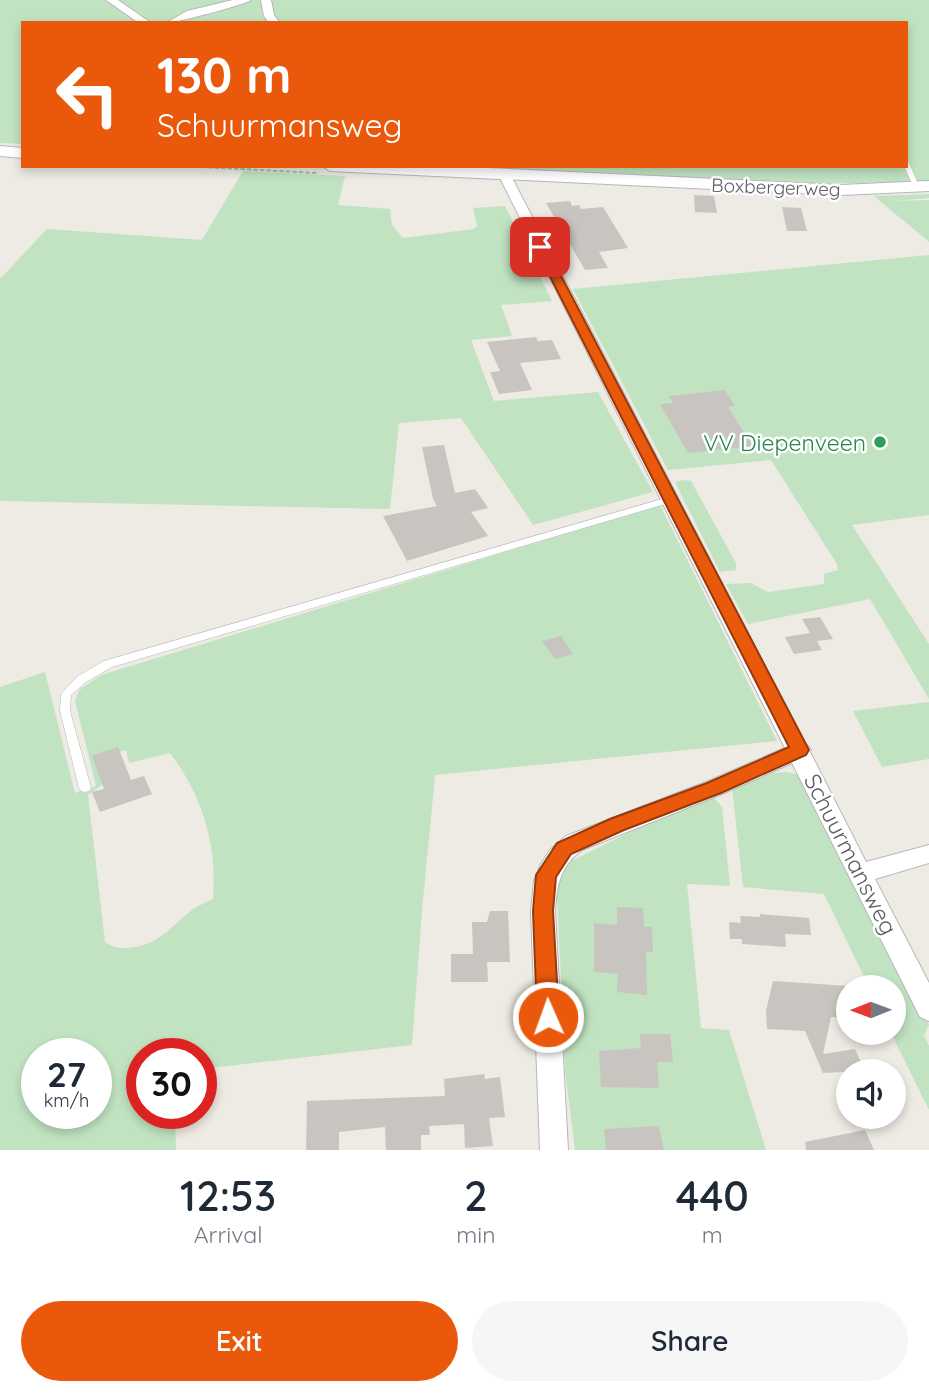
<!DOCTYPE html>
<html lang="en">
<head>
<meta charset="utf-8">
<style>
	:root { --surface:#fff; --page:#f6f6f7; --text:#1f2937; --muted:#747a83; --accent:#ea580c }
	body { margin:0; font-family:Quicksand,sans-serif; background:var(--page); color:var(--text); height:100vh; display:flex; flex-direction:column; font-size:26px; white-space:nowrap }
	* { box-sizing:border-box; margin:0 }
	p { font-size:23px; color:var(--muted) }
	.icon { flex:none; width:38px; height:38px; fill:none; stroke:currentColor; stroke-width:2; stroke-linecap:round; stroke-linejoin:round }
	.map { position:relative; height:1150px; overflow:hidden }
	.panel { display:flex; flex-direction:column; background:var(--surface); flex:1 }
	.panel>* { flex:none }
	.banner { position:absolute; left:21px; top:21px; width:887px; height:147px; border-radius:0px; box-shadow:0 4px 10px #0003; background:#ea580c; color:#fff; overflow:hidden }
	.needle { width:46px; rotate:269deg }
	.buttons { position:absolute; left:836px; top:975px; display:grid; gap:14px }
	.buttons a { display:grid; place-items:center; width:70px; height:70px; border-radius:50%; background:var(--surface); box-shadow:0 4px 10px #0003; font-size:35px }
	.speed { position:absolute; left:21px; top:1038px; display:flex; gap:14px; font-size:35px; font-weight:700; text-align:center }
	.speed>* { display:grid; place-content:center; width:91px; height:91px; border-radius:50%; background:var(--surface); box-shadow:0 4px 10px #0003; line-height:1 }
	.speed small { font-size:18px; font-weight:400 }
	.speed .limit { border:10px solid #d22; background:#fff; color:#111 }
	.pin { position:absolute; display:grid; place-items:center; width:60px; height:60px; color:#fff; margin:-30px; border-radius:14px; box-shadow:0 4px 10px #0006 }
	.me { position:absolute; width:77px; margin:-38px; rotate:358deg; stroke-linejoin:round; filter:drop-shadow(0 0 5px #0008) }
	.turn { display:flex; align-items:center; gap:24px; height:147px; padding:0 21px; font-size:32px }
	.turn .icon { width:91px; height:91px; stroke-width:2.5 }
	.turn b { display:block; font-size:49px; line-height:60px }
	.eta { display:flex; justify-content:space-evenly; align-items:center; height:119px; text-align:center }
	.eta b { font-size:42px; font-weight:600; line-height:49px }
	.cta { display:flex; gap:14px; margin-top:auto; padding:14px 21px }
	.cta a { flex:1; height:80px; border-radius:42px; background:var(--accent); color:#fff; font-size:28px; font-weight:600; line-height:80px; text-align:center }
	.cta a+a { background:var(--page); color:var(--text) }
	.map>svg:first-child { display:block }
</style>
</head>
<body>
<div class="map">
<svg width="929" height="1150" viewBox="0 0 929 1150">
	<rect width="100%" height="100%" fill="#edebe3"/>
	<path fill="#c1e3c1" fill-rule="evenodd" d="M0 0H929V182L780 184 418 166H906V23H23V144L0 143Z
		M243 171 345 176 338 205 390 209 392 225 403 238 474 229 477 226 473 208 505 206 552 301 501 305 512 336 471 340 494 401 598 392 653 492 533 525 461 418 399 423 390 509 0 501V279L47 229 202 240Z
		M929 194V198L893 201 929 200V242L874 196Z
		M929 255V515L852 525 929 644V699L870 599 748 624 726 584 751 583 768 592 824 584V574L838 570 837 564 771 460 668 470 573 289Z
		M684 480 691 481 736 563V570L720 572 675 482Z
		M660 505 777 741 435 775 422 911 412 1045 201 1069V1054H142V1113H175L176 1150H0V687L45 672 75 793 96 786 75 701 79 690 101 675ZM126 750 129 763 170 753C203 797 217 844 213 899 207 902 199 905 193 909 170 927 158 947 126 948 118 948 112 947 105 942L88 795 106 782 100 757ZM37 1054H96V1113H37Z
		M929 702V759L882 767 853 711Z
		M788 772 798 775 806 781 929 1025 924 1035 929 1046V1110L891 1033 894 1032V987H869L824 894 743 887 732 788 774 773Z
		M712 796 722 807 730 886 687 884 701 1028 729 1030 766 1150H575L565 1070 557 892 561 866 638 828Z"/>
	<path fill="#c8c5c0" d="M694 195 714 196 717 213 695 212Z
		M570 201 572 206 579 205 581 209 603 207 628 248 599 252 608 268 585 270 546 203Z
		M782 207 801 208 807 231H787Z
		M536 337 538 341 552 340 561 359 520 363 532 390 499 394 490 372 500 371 487 342Z
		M725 390 735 406 728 407 753 446 688 453 660 404 673 403 669 396Z
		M444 445 455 493 475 489 488 508 471 512 488 536 407 561 383 516 437 506 433 499 422 447Z
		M820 617 833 639 817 641 822 650 794 654 785 637 810 633 802 619Z
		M561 636 573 654 555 659 542 641Z
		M118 747 131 780 144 776 152 794 100 812 92 792 104 789 92 756Z
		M617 907 643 908 644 927H652L653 952 646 951 647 995 617 992 618 974 594 972V923L617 925Z
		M490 911H508L510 962H487L488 982H451V954H473L472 922H487Z
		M760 914 809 918 811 935 785 934 786 947 742 944V939H730L729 922 741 923 740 916 760 917Z
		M773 981 849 986V1018L831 1017 823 1054 855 1049 865 1071 823 1073 805 1031 767 1029 766 1011Z
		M640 1034H670L673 1062H657L659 1088 601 1087 599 1051 641 1048Z
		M484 1074 485 1079 500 1077 505 1117 489 1118 493 1146 465 1148 464 1124 429 1126 430 1135H421V1150H386L385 1127 339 1132V1150H306L307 1101 445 1096 444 1079Z
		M659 1126 664 1150H606L604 1129Z
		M865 1130 874 1150H806L805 1142Z"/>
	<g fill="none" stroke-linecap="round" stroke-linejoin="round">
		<g stroke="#b5b8bc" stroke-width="1">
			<path id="lane" d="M906 161 909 163 919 186 918 187 913 186 904 166H906Z
				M669 497 674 500 672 502 112 667 86 682 71 695 70 711 91 788 89 791 85 792 81 791 79 788 60 711 61 694 78 676 104 661Z"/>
		</g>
		<g stroke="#b5b8bc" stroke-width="2">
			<path id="street" d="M106 0H118L151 23H139Z
				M233 0H251C244 5 175 23 166 23L187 11Z
				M261 0H271L274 15 280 23H269L264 16Z
				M505 172 511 176 805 743 811 750 810 752 866 862 929 845V863L875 879 929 983V1021L920 1017 792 763 722 794 582 850C560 866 557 885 555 911L568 1150H540L531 911 534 881 541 864 550 850 566 836 706 782 785 748 499 176Z"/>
		</g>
		<g stroke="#b4b7bc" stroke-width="2">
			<path id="secondary" d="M0 146 23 148V158L0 156Z
				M322 166H446L841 185 929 181V191L841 195 330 171Z"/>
		</g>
		<path stroke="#9bc3a7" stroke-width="2" stroke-dasharray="4.5 2" stroke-linecap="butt" d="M182 166 317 173"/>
		<use href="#lane" fill="#fff" fill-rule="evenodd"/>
		<use href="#street" fill="#fff" fill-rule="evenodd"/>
		<use href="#secondary" fill="#fff" fill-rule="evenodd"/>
	</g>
	<path fill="#ea580c" stroke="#983908" stroke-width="2" d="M540 243 546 247 809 750 806 755 721 793 624 830 571 854 556 877 553 911 559 1017 555 1024 548 1027 540 1024 537 1017 533 911 536 875 557 843 610 819 707 783 789 747 535 247Z"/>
	<circle fill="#2e9e5b" stroke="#fff" stroke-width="2.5" cx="880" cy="442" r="7"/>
	<g text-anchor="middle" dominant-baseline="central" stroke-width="5" stroke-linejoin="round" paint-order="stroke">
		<g font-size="19" fill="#5b5e63" stroke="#fff">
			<text transform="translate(776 187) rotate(2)">Boxbergerweg</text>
		</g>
		<g font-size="23" fill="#27864d" stroke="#fff" text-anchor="end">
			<text x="866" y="442">VV Diepenveen</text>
		</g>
		<g font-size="23" fill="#5b5e63" stroke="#fff">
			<text transform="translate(851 854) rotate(63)">Schuurmansweg</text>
		</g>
	</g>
</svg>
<div class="buttons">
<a><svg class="needle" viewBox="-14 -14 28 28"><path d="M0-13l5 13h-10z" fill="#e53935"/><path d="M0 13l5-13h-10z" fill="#747a83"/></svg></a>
<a><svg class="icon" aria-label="sound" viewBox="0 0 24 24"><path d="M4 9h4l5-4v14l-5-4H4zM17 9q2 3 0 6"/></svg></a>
</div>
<div class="speed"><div>27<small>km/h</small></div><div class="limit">30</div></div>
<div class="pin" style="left:540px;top:247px;background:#d93025"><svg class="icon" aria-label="arrive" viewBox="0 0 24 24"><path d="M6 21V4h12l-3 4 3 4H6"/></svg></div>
<svg class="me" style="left:548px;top:1017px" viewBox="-20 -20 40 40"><circle r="17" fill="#ea580c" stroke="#fff" stroke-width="3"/><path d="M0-11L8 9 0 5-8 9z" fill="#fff"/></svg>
<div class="banner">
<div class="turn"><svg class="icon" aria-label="left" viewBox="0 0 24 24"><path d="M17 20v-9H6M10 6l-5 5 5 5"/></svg><div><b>130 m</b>Schuurmansweg</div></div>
</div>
</div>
<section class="panel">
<div class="eta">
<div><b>12:53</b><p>Arrival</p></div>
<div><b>2</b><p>min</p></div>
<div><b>440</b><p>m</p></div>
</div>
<div class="cta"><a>Exit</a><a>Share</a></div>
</section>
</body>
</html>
